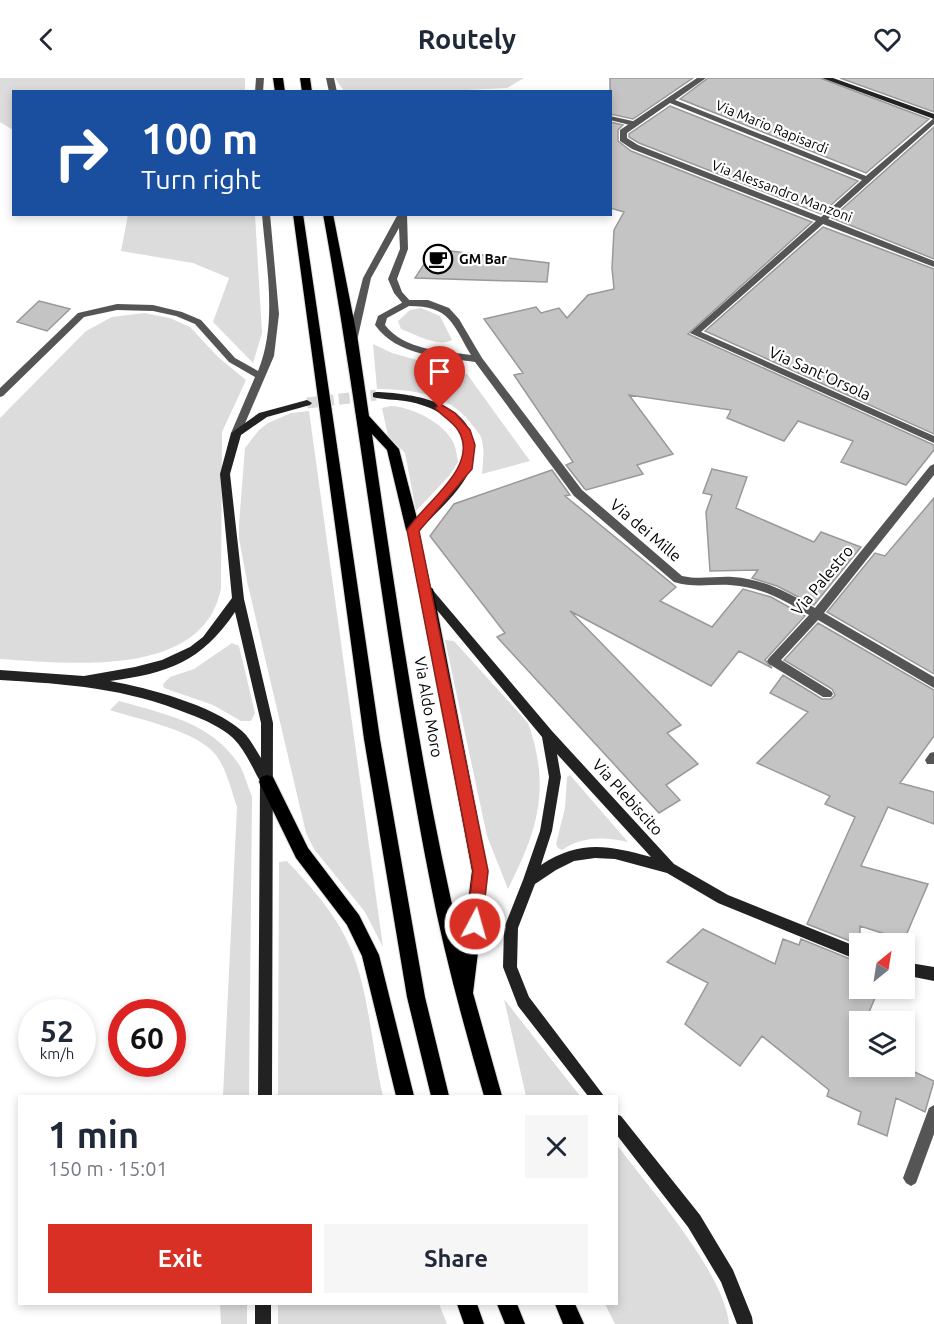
<!DOCTYPE html>
<html lang="en">
<head>
<meta charset="utf-8">
<style>
	:root { --surface:#fff; --page:#f6f6f7; --text:#1f2937; --muted:#747a83; --accent:#d93025 }
	body { margin:0; font-family:Ubuntu,sans-serif; background:var(--page); color:var(--text); height:100vh; display:flex; flex-direction:column; font-size:22px; white-space:nowrap }
	* { box-sizing:border-box; margin:0 }
	p { font-size:20px; color:var(--muted) }
	.icon { flex:none; width:33px; height:33px; fill:none; stroke:currentColor; stroke-width:2; stroke-linecap:round; stroke-linejoin:round }
	.map { position:relative; flex:1; overflow:hidden }
	.drawer { position:absolute; left:18px; top:1017px; width:600px; height:210px; display:flex; flex-direction:column; background:var(--surface); border-radius:0px; box-shadow:0 3px 9px #0003 }
	.drawer>* { flex:none }
	.top-card { position:absolute; left:12px; top:12px; width:600px; height:126px; border-radius:0px; box-shadow:0 3px 9px #0003; background:#1a4fa0; color:#fff; overflow:hidden }
	.needle { width:39px; rotate:30deg }
	.controls { position:absolute; left:849px; top:855px; display:grid; gap:12px }
	.controls a { display:grid; place-items:center; width:66px; height:66px; border-radius:0px; background:var(--surface); box-shadow:0 3px 9px #0003; font-size:30px }
	.speed { position:absolute; left:18px; top:921px; display:flex; gap:12px; font-size:30px; font-weight:700; text-align:center }
	.speed>* { display:grid; place-content:center; width:78px; height:78px; border-radius:50%; background:var(--surface); box-shadow:0 3px 9px #0003; line-height:1 }
	.speed small { font-size:15px; font-weight:400 }
	.speed .limit { border:9px solid #d22; background:#fff; color:#111 }
	.pin { position:absolute; display:grid; place-items:center; width:51px; height:51px; color:#fff; margin:-62px -26px; border-radius:50% 50% 50% 0; rotate:-45deg; box-shadow:0 0 6px #0007 }
	.pin .icon { rotate:45deg }
	.me { position:absolute; width:66px; margin:-33px; rotate:6deg; stroke-linejoin:round; filter:drop-shadow(0 0 4px #0008) }
	.turn { display:flex; align-items:center; gap:21px; height:126px; padding:0 30px; font-size:27px }
	.turn .icon { width:78px; height:78px; stroke-width:2.5 }
	.turn b { display:block; font-size:42px; line-height:51px }
	.round { display:grid; place-items:center; flex:none; width:63px; height:63px; border-radius:0px; background:var(--page) }
	.summary { display:flex; align-items:center; justify-content:space-between; height:102px; padding:0 30px }
	h1 { font-size:36px; font-weight:700; line-height:45px }
	.action { display:flex; gap:12px; margin-top:auto; padding:12px 30px }
	.action a { flex:1; height:69px; border-radius:0px; background:var(--accent); color:#fff; font-size:24px; font-weight:700; line-height:69px; text-align:center }
	.action a+a { background:var(--page); color:var(--text) }
	header { display:flex; justify-content:space-between; align-items:center; height:78px; padding:0 30px; background:var(--surface); font-size:27px; font-weight:700 }
	.map>svg:first-child { display:block }
</style>
</head>
<body>
<header><svg class="icon" aria-label="back" viewBox="0 0 24 24"><path d="M15 5l-7 7 7 7"/></svg>Routely<svg class="icon" aria-label="heart" viewBox="0 0 24 24"><path d="M12 20l-8-8c-3-5 5-10 8-4 3-6 11-1 8 4z"/></svg></header>
<div class="map">
<svg width="934" height="1246" viewBox="0 0 934 1246">
	<rect width="100%" height="100%" fill="#fff"/>
	<path fill="#dcdcdc" d="M0 0H245V13L14 14 13 52 0 44Z
		M335 0H524L507 10 426 14 344 13Z
		M128 137H255L262 255 253 285 213 244 229 200 193 185 121 173Z
		M421 230 440 238 452 262C438 270 415 256 401 251L398 243 410 232Z
		M144 235 170 240 190 249 218 279 246 302 222 354 221 510C204 602 68 585 0 581V340L86 253 112 239Z
		M373 266 392 275 467 296 530 383 482 396C483 384 485 371 481 359 479 354 473 349 470 344 448 316 411 311 377 311Z
		M391 328C412 329 445 345 454 366 456 371 457 378 458 384L450 397 416 433 405 375 388 358 382 330Z
		M309 333 383 869 365 834 314 771 306 755 247 503 239 461V446L245 370 259 352 268 345 291 335Z
		M445 562 454 563 528 645C551 710 538 752 508 811L487 758Z
		M232 565 239 568 255 635 251 643H241L213 627 164 610 163 606 170 599 194 591Z
		M119 623C165 636 213 645 240 688 245 697 248 709 252 719L249 1018H223L237 729C231 712 227 692 216 677 196 652 140 642 110 632Z
		M570 697 628 764C605 759 583 758 562 772L558 770 556 766 565 730 567 699Z
		M287 783C311 809 336 836 350 869 369 912 372 972 383 1018H278L279 784Z
		M504 921 580 1018H526Z
		M617 1067C649 1110 724 1194 729 1246H615L605 1226H616Z
		M220 1226H247V1246H221Z
		M278 1226H439L447 1246H278Z"/>
	<path fill="#c4c4c4" stroke="#999" stroke-width="1.5" d="M610 0H693L633 41 610 36Z
		M708 0H820L929 41 866 95 680 21Z
		M840 0H934V34Z
		M670 28 858 103 821 136 639 65 629 59V56Z
		M610 44 623 47 618 52V63L631 73 812 144 688 256 934 367V372L906 407 841 384 853 363 798 343 784 363 727 340 731 332 629 317 673 376 637 387 643 396 586 412 584 410 566 387 573 384 514 297 523 295 484 241 536 229 541 235 559 230 567 240 588 217 614 211 612 190 614 152 624 134 610 130Z
		M934 49V181L832 140Z
		M823 149 934 191V356L705 253Z
		M434 171 549 185 547 204 415 200Z
		M39 223 70 231 47 253 17 244Z
		M712 391 747 399 736 430 814 464 821 454 861 469 814 527 777 508 752 500 758 492 710 493 706 434 712 417 703 415Z
		M552 392 570 417 565 418 676 509 660 523 712 549 743 511 771 519 805 538 765 582 772 590 739 573 711 608 570 533 681 647 667 655 698 686 666 707 680 722 659 735 497 559 505 555 430 458 454 426Z
		M934 420V596L827 534 875 475 885 478Z
		M818 545 934 612V658L900 705 934 714V746L888 729 861 788 928 806 904 862 860 848V867L807 846 855 739 825 726 830 718 757 685 808 634 770 615 783 597 822 621H831L835 617 832 611 784 582Z
		M703 851 775 886 783 861 799 867 801 861 860 885V910H879L865 944H860V988H902L934 1003 925 1034 896 1020 887 1058 858 1046 861 1034 827 1018 829 1012 762 958 740 988 685 946 708 905 667 884Z"/>
	<g fill="none" stroke-linecap="round" stroke-linejoin="round">
		<path stroke="#d9d9d9" stroke-width="11" stroke-dasharray="11 5" stroke-linecap="butt" d="M307 325 376 317"/>
		<g stroke="#dbdbdb" stroke-width="2">
			<path id="primary" d="M273 0H283L285 14H275Z
				M300 0H310L312 14H302Z
				M293 136H303L380 661 425 919 449 1018H431L407 919 364 661Z
				M323 136H333L358 263 369 338 399 371 420 452 413 457 406 452 387 372 372 356C397 528 422 701 462 870L472 793 419 511 426 506 433 511 488 793 473 915 502 1018H484C463 945 443 872 429 798 386 578 363 356 323 136Z
				M267 697 273 699 308 770 359 837 379 877 414 1018H396L362 878 347 847 296 780 259 704 261 699Z
				M457 1226H477L484 1246H464Z
				M497 1226H517L525 1246H505Z
				M555 1226H575L584 1246H563Z"/>
		</g>
		<path fill="#555" fill-rule="evenodd" d="M326 0H334L337 14H329Z
			M610 38 637 44 638 46 634 48 610 42Z
			M398 136H407L408 171 397 201 402 214 412 225 410 227H404L394 215 388 201 400 171 399 150 371 200 357 263 352 266 349 265 347 263 363 200Z"/>
		<path fill="#555" fill-rule="evenodd" d="M256 0H264L263 14H255Z
			M697 0H706L675 22 866 98 934 40V46L828 141 934 183V189L823 146 701 254 934 358V365L690 255 816 143 632 71 620 63V52ZM670 25 862 102 821 139 638 67 627 60V55Z
			M262 136H270L279 236 274 278 240 357 236 358 231 355 255 299 229 284 195 246 176 238 153 233 117 232 84 239 3 318 0 319V310L78 235 117 226 153 227 182 234 201 242 235 280 258 293C278 245 266 187 262 136Z
			M407 222H428L449 230 459 241 482 280 582 412 682 498C699 502 716 498 733 499 764 501 789 515 815 530L930 388 934 386V397L824 535 934 599V610L818 542 781 582 831 613 833 616 831 619H823L769 586 767 583 769 580 809 537C783 522 762 509 730 507 711 506 693 510 674 504L574 418 475 284C440 279 397 278 375 247L378 238ZM409 228C450 228 452 245 471 277 442 273 404 272 385 247L387 240Z
			M934 674V686H927L925 682 930 675Z
			M934 1027V1056L916 1105 911 1108 906 1105 903 1100 929 1030Z"/>
		<path fill="#222" fill-rule="evenodd" d="M822 0H833L934 36V41Z
			M376 314C409 315 470 323 473 366 473 374 474 382 471 389 463 412 435 435 419 453L431 510 552 653 674 786 728 817 860 870V883L718 825 667 795 615 781 595 780 574 783 556 792 535 806 518 850 517 889 529 919 604 1018H588L518 928 503 889 504 850 523 802 540 753 549 699 542 659 422 514 408 452 460 391C475 350 441 329 405 323 394 321 383 322 373 319V315ZM557 676 651 779C609 768 581 761 541 787L552 753 561 699Z
			M307 322 312 325 310 327 267 339 241 357 230 396 244 521 273 645 272 1018H258L260 703C252 689 245 672 233 660 221 649 205 642 189 636 126 610 67 606 0 602V592L84 598 135 589 162 582 190 569 203 559 232 520 220 396 231 355 259 335ZM235 534 261 645V680C255 671 250 660 242 653 213 627 148 610 110 603 169 595 201 584 235 534Z
			M904 884 934 889V903L904 897Z
			M616 1036 621 1038 700 1137 733 1192 752 1239 753 1246H737L721 1204 688 1149 616 1056Z
			M255 1226H271V1246H255Z"/>
		<use href="#primary" fill="#000" fill-rule="evenodd"/>
	</g>
	<path fill="#d93025" stroke="#8d1f18" stroke-width="1.5" d="M440 326 455 335 470 352 475 367 472 391 419 453 488 793 482 846 480 851 475 853 469 851 467 846 473 793 407 452C424 425 481 388 458 352 452 343 442 338 435 330Z"/>
	<defs>
		<g id="cafe-ring" transform="scale(1.5)"><circle r="9.5" fill="#fff" stroke="#000" stroke-width="1.5"/><path d="M-5.5-4.5H6V0H3Q3 3.5 0 3.5H-2.5Q-5.5 3.5-5.5 0ZM3-3.2v2h1.7v-2ZM-6 4.5H4V6H-6Z" fill="#000"/></g>
	</defs>
	<g fill-rule="evenodd">
		<use href="#cafe-ring" x="438" y="181"/>
	</g>
	<g text-anchor="middle" dominant-baseline="central" stroke-width="4.5" stroke-linejoin="round" paint-order="stroke">
		<g font-size="14" fill="#000" stroke="#fff">
			<text transform="translate(772 49) rotate(22)">Via Mario Rapisardi</text>
			<text transform="translate(782 113) rotate(21)">Via Alessandro Manzoni</text>
		</g>
		<g font-size="14" font-weight="bold" fill="#000" stroke="#fff" text-anchor="start">
			<text x="459" y="181">GM Bar</text>
		</g>
		<g font-size="16" fill="#000" stroke="#fff">
			<text transform="translate(820 295) rotate(24)">Via Sant'Orsola</text>
			<text transform="translate(646 452) rotate(40)">Via dei Mille</text>
			<text transform="translate(822 502) rotate(-50)">Via Palestro</text>
			<text transform="translate(429 629) rotate(80)">Via Aldo Moro</text>
			<text transform="translate(628 719) rotate(48)">Via Plebiscito</text>
		</g>
	</g>
</svg>
<div class="controls">
<a><svg class="needle" viewBox="-14 -14 28 28"><path d="M0-13l5 13h-10z" fill="#e53935"/><path d="M0 13l5-13h-10z" fill="#747a83"/></svg></a>
<a><svg class="icon" aria-label="layers" viewBox="0 0 24 24"><path d="M12 4l9 5-9 5-9-5zM3 14l9 5 9-5"/></svg></a>
</div>
<div class="speed"><div>52<small>km/h</small></div><div class="limit">60</div></div>
<div class="pin" style="left:440px;top:330px;background:#d93025"><svg class="icon" aria-label="arrive" viewBox="0 0 24 24"><path d="M6 21V4h12l-3 4 3 4H6"/></svg></div>
<svg class="me" style="left:475px;top:846px" viewBox="-20 -20 40 40"><circle r="17" fill="#d93025" stroke="#fff" stroke-width="3"/><path d="M0-11L8 9 0 5-8 9z" fill="#fff"/></svg>
<div class="top-card">
<div class="turn"><svg class="icon" aria-label="right" viewBox="0 0 24 24"><path d="M7 20v-9h11M14 6l5 5-5 5"/></svg><div><b>100 m</b>Turn right</div></div>
</div>
<section class="drawer">
<div class="summary"><div><h1>1 min</h1><p>150 m · 15:01</p></div><a class="round"><svg class="icon" aria-label="close" viewBox="0 0 24 24"><path d="M6 6l12 12M18 6L6 18"/></svg></a></div>
<div class="action"><a>Exit</a><a>Share</a></div>
</section>
</div>
</body>
</html>
